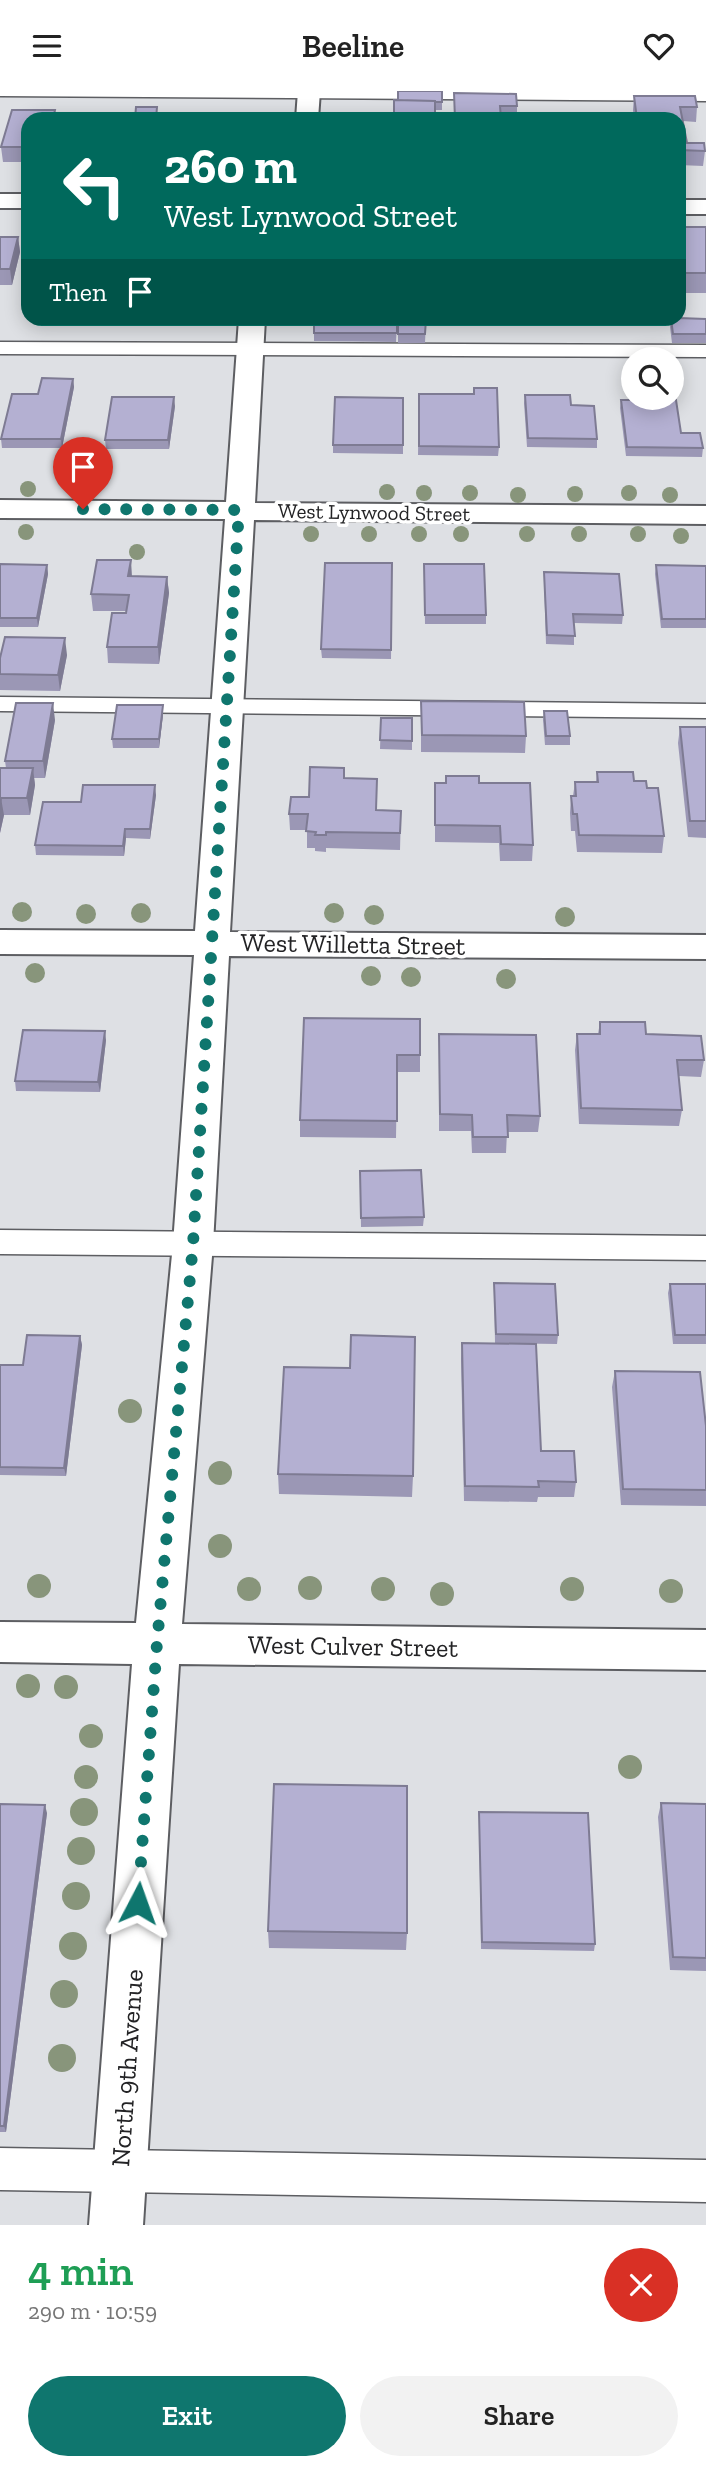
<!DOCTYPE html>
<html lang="en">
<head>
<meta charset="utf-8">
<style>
	:root { --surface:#fff; --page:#f2f2f2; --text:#222; --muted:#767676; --accent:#0f766e }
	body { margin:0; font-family:"Zilla Slab",serif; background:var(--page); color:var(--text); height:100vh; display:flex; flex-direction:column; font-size:26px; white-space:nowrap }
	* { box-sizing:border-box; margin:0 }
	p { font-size:23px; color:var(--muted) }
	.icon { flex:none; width:38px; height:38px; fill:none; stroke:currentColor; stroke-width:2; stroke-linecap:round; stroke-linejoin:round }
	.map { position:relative; height:2134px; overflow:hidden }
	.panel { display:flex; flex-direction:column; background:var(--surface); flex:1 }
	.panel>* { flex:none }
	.guide { position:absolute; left:21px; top:21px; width:665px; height:214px; border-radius:21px; box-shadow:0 4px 18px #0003; background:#00695c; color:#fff; overflow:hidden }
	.fabs { position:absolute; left:621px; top:256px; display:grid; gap:14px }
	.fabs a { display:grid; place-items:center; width:63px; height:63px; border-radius:50%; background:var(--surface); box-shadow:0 4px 18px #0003; font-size:35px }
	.pin { position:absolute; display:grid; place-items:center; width:60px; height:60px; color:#fff; margin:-72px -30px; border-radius:50% 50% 50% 0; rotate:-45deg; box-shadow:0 0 7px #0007 }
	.pin .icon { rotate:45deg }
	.me { position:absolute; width:77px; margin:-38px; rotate:4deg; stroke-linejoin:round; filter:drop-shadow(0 0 5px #0008) }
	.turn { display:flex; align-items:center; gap:24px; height:147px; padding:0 28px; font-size:32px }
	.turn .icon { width:91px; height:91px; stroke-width:2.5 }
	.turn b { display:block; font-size:49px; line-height:60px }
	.then { display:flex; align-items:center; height:66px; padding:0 28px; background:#0003; gap:14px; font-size:26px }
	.round { display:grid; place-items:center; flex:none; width:74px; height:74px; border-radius:37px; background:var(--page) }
	.head { display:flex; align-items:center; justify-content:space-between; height:119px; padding:0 28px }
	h1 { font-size:42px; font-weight:600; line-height:52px; color:#1e9e55 }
	.button { display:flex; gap:14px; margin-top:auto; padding:14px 28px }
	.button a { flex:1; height:80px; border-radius:42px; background:var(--accent); color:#fff; font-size:28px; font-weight:600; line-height:80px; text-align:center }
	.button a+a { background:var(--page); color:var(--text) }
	header { display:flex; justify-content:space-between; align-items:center; height:91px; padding:0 28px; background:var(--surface); font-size:32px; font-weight:600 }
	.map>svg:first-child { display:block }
</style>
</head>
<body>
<header><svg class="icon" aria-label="menu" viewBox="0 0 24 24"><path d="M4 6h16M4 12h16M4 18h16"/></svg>Beeline<svg class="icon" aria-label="heart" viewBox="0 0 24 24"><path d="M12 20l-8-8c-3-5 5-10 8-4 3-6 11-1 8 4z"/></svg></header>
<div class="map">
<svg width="706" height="2134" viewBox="0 0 706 2134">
	<rect width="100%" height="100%" fill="#dee0e4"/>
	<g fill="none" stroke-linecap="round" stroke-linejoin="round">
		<g stroke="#5d5e62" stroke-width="3">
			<path id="service" d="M0 0H706V10L0 5Z
				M0 251 706 254V266L0 263Z
				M0 606 706 613V627L0 620Z
				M0 1139 706 1145V1169L0 1163Z
				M0 2057 706 2069V2111L0 2099Z"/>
		</g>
		<g stroke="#5d5e62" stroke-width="4">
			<path id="minor" d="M298 0H320L318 28H296Z
				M239 228H265L255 412 706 415V433L254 429 230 841 706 844V868L229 865 213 1153 182 1533 706 1539V1579L179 1573 143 2134H89L132 1573 0 1571V1531L136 1532 173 1153 194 864 0 863V839L195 840 225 428 0 427V409L226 411Z"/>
		</g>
		<g stroke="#5d5e62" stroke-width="4">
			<path id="primary" d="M0 103H28V117H0Z
				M679 109H706V123H679Z"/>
		</g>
		<use href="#service" fill="#fff" fill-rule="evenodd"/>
		<use href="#minor" fill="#fff" fill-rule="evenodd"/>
		<use href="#primary" fill="#fff" fill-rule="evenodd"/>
	</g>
	<g fill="#88957b">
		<circle cx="28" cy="398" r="8"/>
		<circle cx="387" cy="401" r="8"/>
		<circle cx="424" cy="402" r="8"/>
		<circle cx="470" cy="402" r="8"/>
		<circle cx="629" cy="402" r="8"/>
		<circle cx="575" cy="403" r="8"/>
		<circle cx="518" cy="404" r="8"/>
		<circle cx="670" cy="404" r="8"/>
		<circle cx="26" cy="441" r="8"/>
		<circle cx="311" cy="443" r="8"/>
		<circle cx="369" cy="443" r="8"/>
		<circle cx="419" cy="443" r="8"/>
		<circle cx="461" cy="443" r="8"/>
		<circle cx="527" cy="443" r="8"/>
		<circle cx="579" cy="443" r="8"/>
		<circle cx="638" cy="443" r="8"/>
		<circle cx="681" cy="445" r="8"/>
		<circle cx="137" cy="461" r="8"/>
		<circle cx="22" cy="821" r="10"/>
		<circle cx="141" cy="822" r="10"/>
		<circle cx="334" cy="822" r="10"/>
		<circle cx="86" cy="823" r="10"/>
		<circle cx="374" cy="824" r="10"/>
		<circle cx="565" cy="826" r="10"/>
		<circle cx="35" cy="882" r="10"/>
		<circle cx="371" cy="885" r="10"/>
		<circle cx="411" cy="886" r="10"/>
		<circle cx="506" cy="888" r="10"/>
		<circle cx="130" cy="1320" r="12"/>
		<circle cx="220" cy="1382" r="12"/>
		<circle cx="220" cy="1455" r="12"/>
		<circle cx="39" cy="1495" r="12"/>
		<circle cx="310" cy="1497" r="12"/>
		<circle cx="249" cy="1498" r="12"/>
		<circle cx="383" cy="1498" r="12"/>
		<circle cx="572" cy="1498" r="12"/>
		<circle cx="671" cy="1500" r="12"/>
		<circle cx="442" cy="1503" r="12"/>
		<circle cx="28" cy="1595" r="12"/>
		<circle cx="66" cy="1596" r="12"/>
		<circle cx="91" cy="1645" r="12"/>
		<circle cx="630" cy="1676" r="12"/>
		<circle cx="86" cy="1686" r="12"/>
		<circle cx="84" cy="1721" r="14"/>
		<circle cx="81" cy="1760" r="14"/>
		<circle cx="76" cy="1805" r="14"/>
		<circle cx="73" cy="1855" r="14"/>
		<circle cx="64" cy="1903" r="14"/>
		<circle cx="62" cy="1967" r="14"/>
	</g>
	<path fill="#9b97b5" d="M442 0V19H435V28H380L381 22H394L398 9Z
		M454 2 517 15V28H454Z
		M634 5 697 16 696 31 683 30 687 52 705 60 703 75 679 74V28H634L633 19Z
		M12 19H55L56 28H28V71H3L1 56Z
		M679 136H706V202H679Z
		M0 146H18L20 161 12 194H0Z
		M398 228H426L425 252H398Z
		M671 228H706V252H672L670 236Z
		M397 229 396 251 314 250V242Z
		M73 288 74 296 62 357H2L1 348Z
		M419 303 499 356 498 365 418 364Z
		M525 304 571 314 597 348V357L527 356 524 312Z
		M403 307V363L333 362V354Z
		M621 309 681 342 703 357 702 366 626 365 620 317Z
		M175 315 169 358H106L105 349Z
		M392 472 391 568 322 567 321 558Z
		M0 473 47 474 48 483 38 536H0Z
		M424 473 486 524V533H425Z
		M656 474 706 475V537H661L655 483Z
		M544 481 623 524 622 533 574 532V554L546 553 544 490Z
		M132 485 167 486 169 502 159 573 108 572 107 556 127 520H93L91 503Z
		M67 564 60 600 0 599V567Z
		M421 610 526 645 525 662 421 661Z
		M544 620 570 645V654H545L543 629Z
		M163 624 159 657H113L112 648Z
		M381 627H412V659L380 658Z
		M55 629 45 687H34L35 694 30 724H4L0 742V677H6L5 670Z
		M680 636H706V747L688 746 678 652Z
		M597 681 634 690 647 697 664 745 662 762 577 761 575 740H571L570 722 571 705H573L575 691H596Z
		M344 687 376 719 401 720 400 759 326 757V761L315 760V757H307V739H290L289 723 309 706Z
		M435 692H479L533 754 532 770H500L499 752 435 751Z
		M156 704 150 748 126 747 124 765 36 764 35 754 81 711Z
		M304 927 420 964V981H397L396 1047 300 1046V1029Z
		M600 931 646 943 704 969 701 986 679 985 682 1019 679 1035 579 1033 575 959 577 943H598Z
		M439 943 540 1025 538 1041H507L506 1062H472L471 1040H439Z
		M106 949 100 1001 16 1000 15 990Z
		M360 1080 424 1126 423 1135 361 1136Z
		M494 1192 558 1244 557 1253 495 1252Z
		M670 1193H706V1253H673L668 1202Z
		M80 1245 82 1254 66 1385 0 1384V1274H23Z
		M462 1252 541 1360 576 1391 574 1406H538L537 1411 464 1410 461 1268Z
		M350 1277 413 1385 412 1406 279 1403 278 1383Z
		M615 1280 706 1335V1415L621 1414 612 1296Z
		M661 1712 706 1713V1880L670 1879 658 1726Z
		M0 1713 47 1722 6 2041H0Z
		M479 1721 595 1853 594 1860 481 1858Z
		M268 1840 407 1842 406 1859 269 1857Z"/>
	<path fill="#7e7b93" d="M18 146 20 161 12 194 10 178Z
		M73 288 74 296 62 357 61 348Z
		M174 306 175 315 169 358 168 349Z
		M131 469 132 486 128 485Z
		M47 474 48 483 38 536 37 527Z
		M167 486 169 502 159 573 158 556Z
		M65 547 67 564 60 600 58 584Z
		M53 612 55 629 45 687 43 670Z
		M163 614V624L159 657V648Z
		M33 677 35 694 30 724 27 707Z
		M155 694 156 704 150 748V738Z
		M1 707 4 724 0 742V713Z
		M125 738 126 747 124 765 123 755Z
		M105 940 106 949 100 1001 98 991Z
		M80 1245 82 1254 66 1385 64 1377Z
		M45 1714 47 1722 6 2041 4 2035Z"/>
	<path fill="#b4b0d2" stroke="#7e7b93" stroke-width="2" d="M398 0H442V11H435V10L398 9Z
		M454 2 516 3 517 15H500L501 28H455Z
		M634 5H695L697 16H680L687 52H704L705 60 679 59V28H637Z
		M394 9 435 10V28H386V26H380L381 22H394Z
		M136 16H157L156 28H135Z
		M12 19H55L53 28H28V56H1Z
		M198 22H243V28H197Z
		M679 136H706V182H679Z
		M0 146H18L10 178H0Z
		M679 227 706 228V243H673L671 228Z
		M314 228 397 229V242H314Z
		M398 228H426L425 243H398Z
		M42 287 73 288 61 348H1L12 303H38Z
		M474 297H497L499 356 419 355V303H474Z
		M525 304H570L571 314 594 315 597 348 528 347Z
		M112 306H174L168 349H105Z
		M335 306 403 307V354H333Z
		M621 309H676L681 342H700L703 357 627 356Z
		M97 469H131L128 485 167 486 158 556H107L112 522H126L129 504 91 503Z
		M325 472H392L391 559 321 558Z
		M0 473 47 474 37 527H0Z
		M424 473H484L486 524H425Z
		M656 474 706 475V528H662Z
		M544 481 619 483 623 524 573 523 575 545 547 544Z
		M5 546 65 547 58 584 0 583V567Z
		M421 610 524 611 526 645 422 644Z
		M16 612H53L43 670H5Z
		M117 614H163L159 648H112Z
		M544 620H567L570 645H546Z
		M381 627H412V650L380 649Z
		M680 636H706V730H690Z
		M310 676 344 677V687L377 688 376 719 401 720 400 742 326 741V744H315L316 741 306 740 308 723H289L291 706H309Z
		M0 677H33L27 707H1L0 713Z
		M597 681H633L634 690H646L647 697H658L664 745 579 744 577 723H573L571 705H576L575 691H598Z
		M446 685H479V692H530L533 754 501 753 500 735 435 734V692H446Z
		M83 694H155L150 738H125L123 755 35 754 43 711H81Z
		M304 927 420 928V964H397V1030L300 1029Z
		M600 931H645L646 943 701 945 704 969H677L682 1019 581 1017 577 943H600Z
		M23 939 105 940 98 991 15 990Z
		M439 943 536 944 540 1025 507 1024 508 1046H473L472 1024 440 1023Z
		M421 1079 424 1126 361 1127 360 1080Z
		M494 1192 555 1193 558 1244 496 1243Z
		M670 1193H706V1244H675Z
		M27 1244 80 1245 64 1377 0 1376V1274H23Z
		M351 1244 415 1246 413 1385 278 1383 284 1276 350 1277Z
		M462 1252 536 1253 541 1360H574L576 1391 538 1390 539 1396 465 1395Z
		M615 1280 700 1281 706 1335V1399L623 1398Z
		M274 1693 407 1695V1842L268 1840Z
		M661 1712 706 1713V1867L673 1866Z
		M0 1713 45 1714 4 2035H0Z
		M479 1721 588 1722 595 1853 482 1851Z"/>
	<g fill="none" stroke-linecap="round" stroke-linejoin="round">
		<path stroke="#0f766e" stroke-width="12" stroke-dasharray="0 21.6" d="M83 418 239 419 193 1153 157 1552 138 1812"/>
	</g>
	<g text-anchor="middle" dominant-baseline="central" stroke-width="7" stroke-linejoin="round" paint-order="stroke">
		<g font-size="21" fill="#232325" stroke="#fff">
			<text transform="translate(374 421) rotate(1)">West Lynwood Street</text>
		</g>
		<g font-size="26" fill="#232325" stroke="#fff">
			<text transform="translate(353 853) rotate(1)">West Willetta Street</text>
			<text transform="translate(353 1555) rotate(1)">West Culver Street</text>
			<text transform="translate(127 1977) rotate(-86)">North 9th Avenue</text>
		</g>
	</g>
</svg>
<div class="fabs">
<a><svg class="icon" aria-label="search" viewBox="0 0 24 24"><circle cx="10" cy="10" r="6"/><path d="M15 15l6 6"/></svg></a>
</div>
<div class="pin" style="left:83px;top:418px;background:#d93025"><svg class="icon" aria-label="arrive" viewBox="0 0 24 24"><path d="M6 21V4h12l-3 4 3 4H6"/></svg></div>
<svg class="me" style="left:138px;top:1812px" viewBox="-20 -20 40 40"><path d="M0-17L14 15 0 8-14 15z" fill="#0f766e" stroke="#fff" stroke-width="4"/></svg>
<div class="guide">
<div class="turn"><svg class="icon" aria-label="left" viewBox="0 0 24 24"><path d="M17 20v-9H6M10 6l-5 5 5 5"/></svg><div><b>260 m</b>West Lynwood Street</div></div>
<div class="then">Then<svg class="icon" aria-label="arrive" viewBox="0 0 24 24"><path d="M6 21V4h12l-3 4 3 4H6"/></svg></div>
</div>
</div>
<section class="panel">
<div class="head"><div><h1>4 min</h1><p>290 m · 10:59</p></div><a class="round" style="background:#d93025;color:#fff"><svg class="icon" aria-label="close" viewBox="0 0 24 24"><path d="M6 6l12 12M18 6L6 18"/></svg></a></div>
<div class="button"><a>Exit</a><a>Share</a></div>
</section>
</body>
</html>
